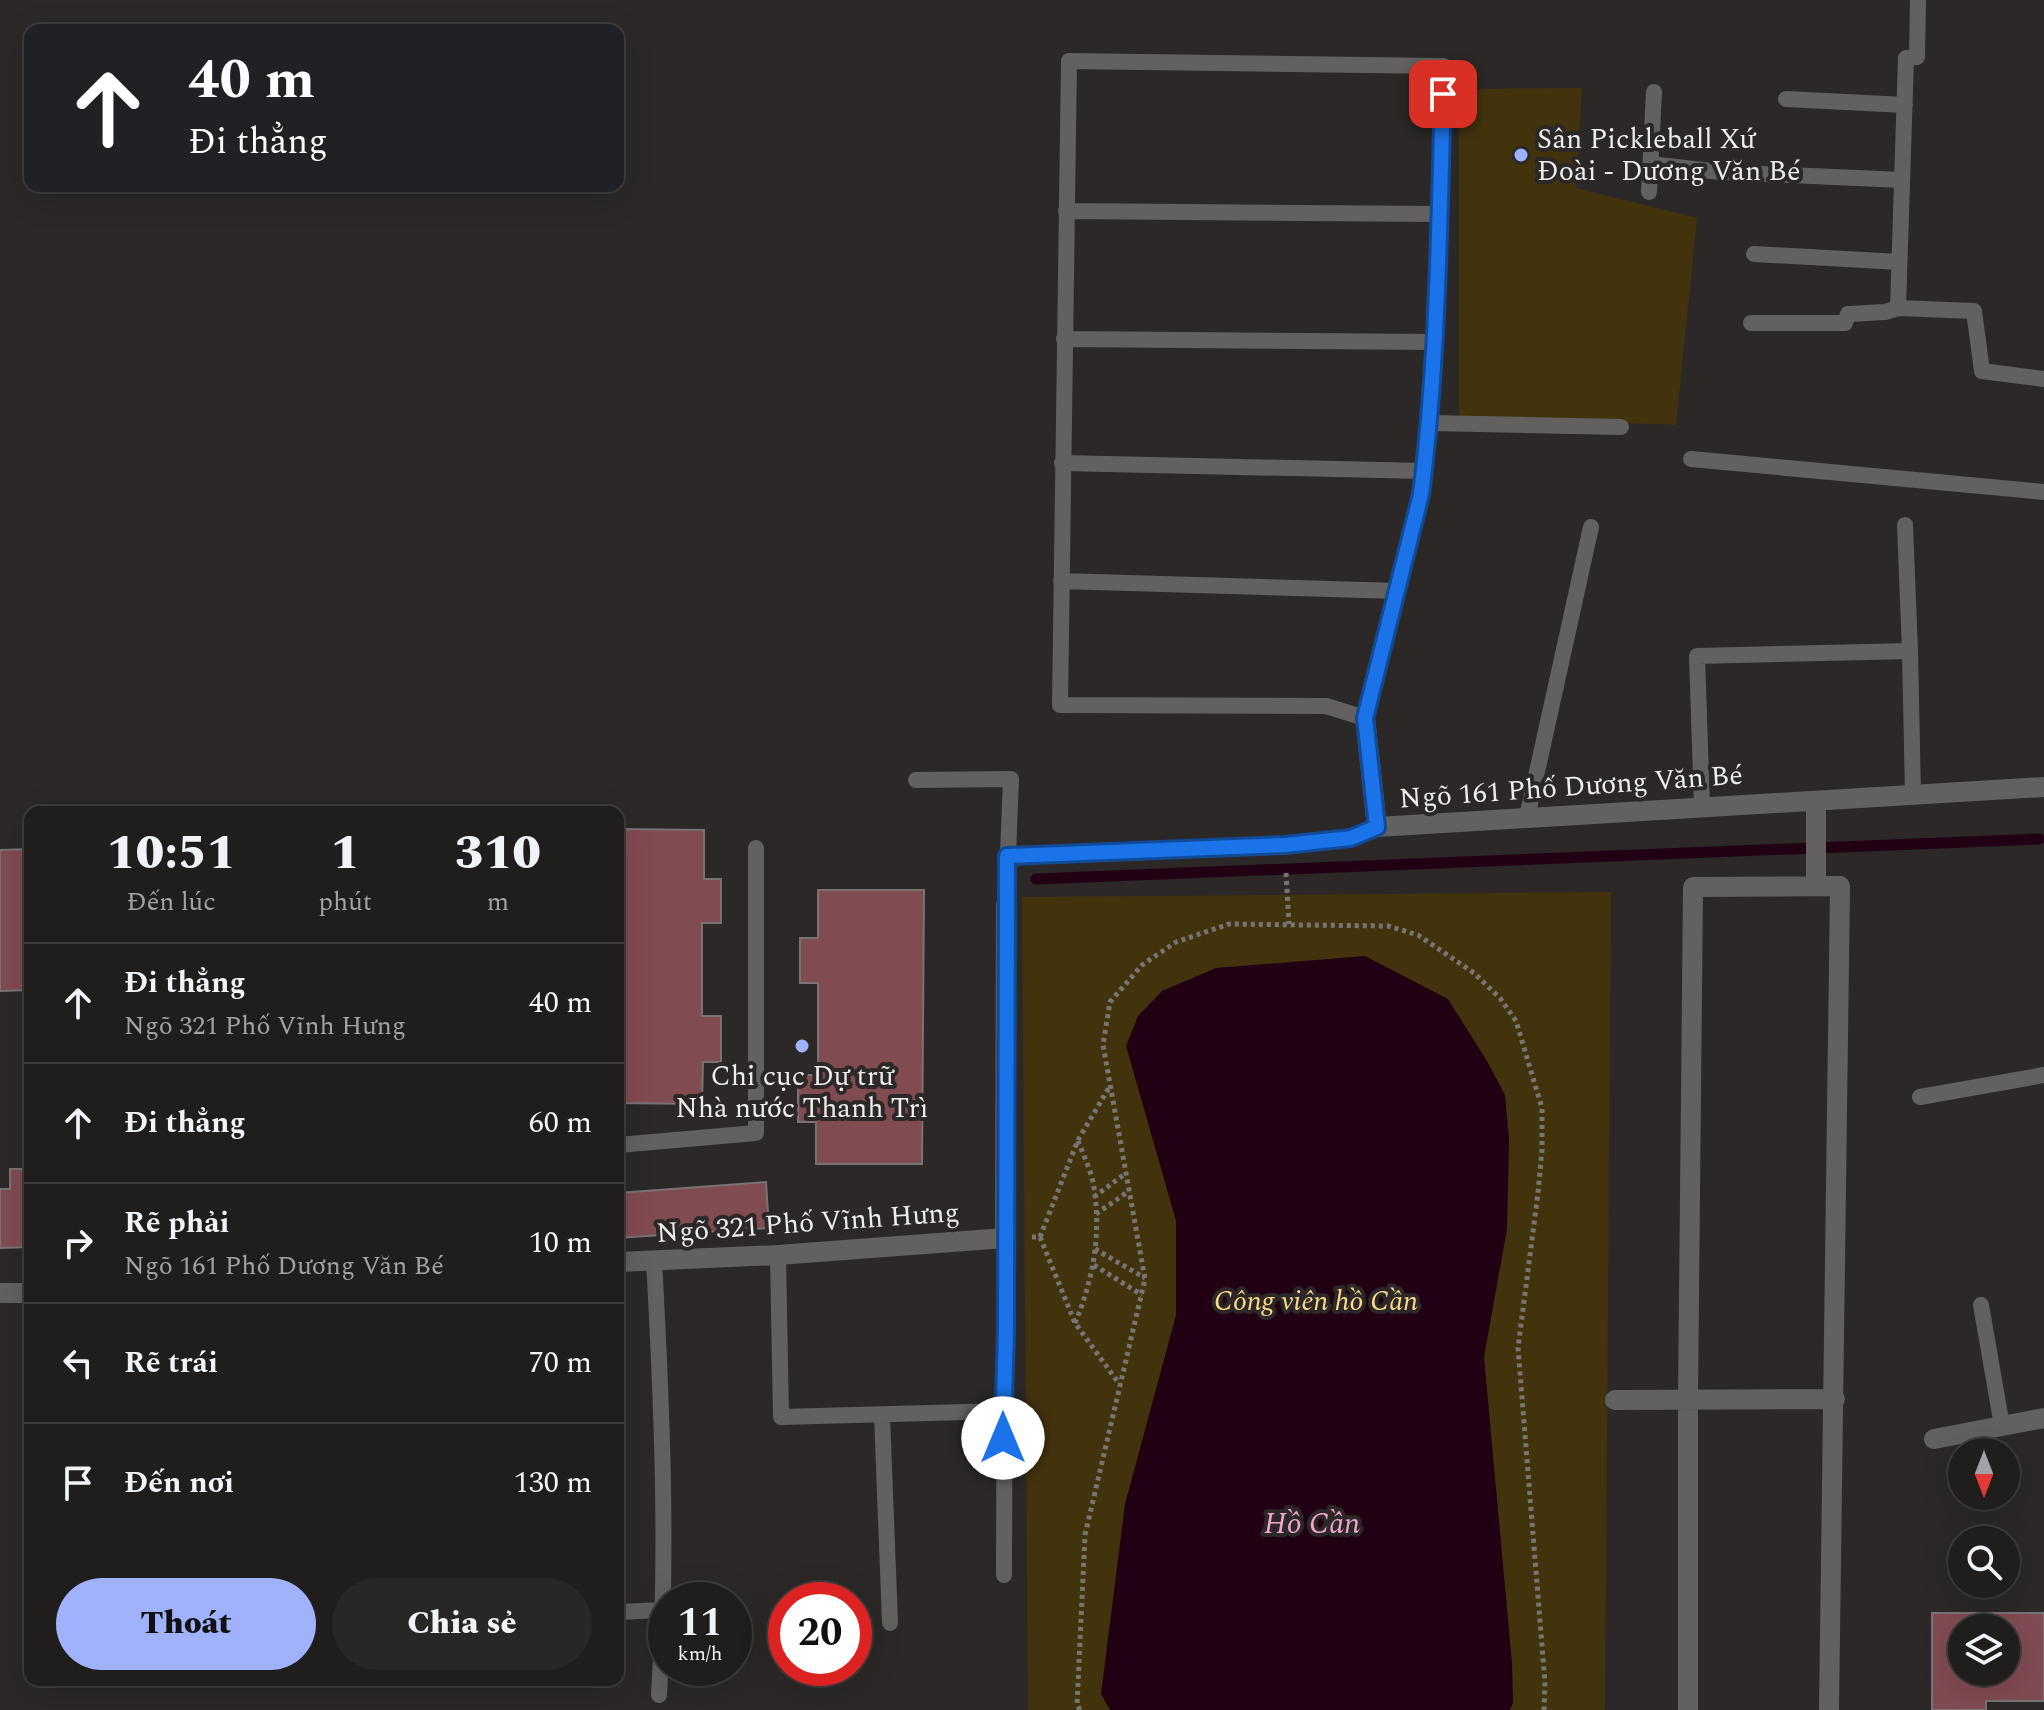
<!DOCTYPE html>
<html lang="vi">
<head>
<meta charset="utf-8">
<style>
	:root { --surface:#201e1d; --page:#282726; --text:#f1f3f6; --muted:#a2a2a4; --line:#3d3c3b; --accent:#a1b2fd }
	body { margin:0; font-family:Spectral,serif; background:var(--page); color:var(--text); height:100vh; display:flex; flex-direction:column; font-size:30px; white-space:nowrap }
	* { box-sizing:border-box; margin:0 }
	p { font-size:26px; color:var(--muted) }
	.icon { flex:none; width:44px; height:44px; fill:none; stroke:currentColor; stroke-width:2; stroke-linecap:round; stroke-linejoin:round }
	.map { position:relative; flex:1; overflow:hidden }
	.details { position:absolute; left:24px; top:806px; width:600px; height:880px; display:flex; flex-direction:column; background:var(--surface); border-radius:16px; box-shadow:0 8px 32px #0002,0 0 0 2px var(--line) }
	.details>* { flex:none }
	.guide { position:absolute; left:24px; top:24px; width:600px; height:168px; border-radius:16px; box-shadow:0 8px 32px #0002,0 0 0 2px var(--line); background:#202124; color:#fff; overflow:hidden }
	.needle { width:52px; rotate:180deg }
	.buttons { position:absolute; left:1948px; top:1438px; display:grid; gap:16px }
	.buttons a { display:grid; place-items:center; width:72px; height:72px; border-radius:50%; background:var(--surface); box-shadow:0 8px 32px #0002,0 0 0 2px var(--line); font-size:40px }
	.speed { position:absolute; left:648px; top:1582px; display:flex; gap:16px; font-size:40px; font-weight:700; text-align:center }
	.speed>* { display:grid; place-content:center; width:104px; height:104px; border-radius:50%; background:var(--surface); box-shadow:0 8px 32px #0002,0 0 0 2px var(--line); line-height:1 }
	.speed small { font-size:20px; font-weight:400 }
	.speed .limit { border:12px solid #d22; background:#fff; color:#111 }
	.pin { position:absolute; display:grid; place-items:center; width:68px; height:68px; color:#fff; margin:-34px; border-radius:16px; box-shadow:0 4px 12px #0006 }
	.me { position:absolute; width:88px; margin:-44px; rotate:0deg; stroke-linejoin:round; filter:drop-shadow(0 0 6px #0008) }
	.turn { display:flex; align-items:center; gap:28px; height:168px; padding:0 32px; font-size:36px }
	.turn .icon { width:104px; height:104px; stroke-width:2.5 }
	.turn b { display:block; font-size:56px; line-height:68px }
	.eta { display:flex; justify-content:space-evenly; align-items:center; height:136px; text-align:center }
	.eta b { font-size:48px; font-weight:800; line-height:56px }
	.primary-button { display:flex; gap:16px; margin-top:auto; padding:16px 32px }
	.primary-button a { flex:1; height:92px; border-radius:48px; background:var(--accent); color:#111; font-size:32px; font-weight:800; line-height:92px; text-align:center }
	.primary-button a+a { background:var(--page); color:var(--text) }
	ul { padding:0; list-style:none }
	li { display:flex; align-items:center; gap:24px; height:120px; padding:0 32px; border-top:2px solid var(--line) }
	li div { flex:1 }
	li b { display:block; font-size:30px }
	li em { font-style:normal }
	.map>svg:first-child { display:block }
</style>
</head>
<body>
<div class="map">
<svg width="2044" height="1710" viewBox="0 0 2044 1710">
	<rect width="100%" height="100%" fill="#2b2827"/>
	<path fill="#43330d" d="M1582 88 1576 188 1697 218 1676 425 1459 416V89Z
		M1611 892 1605 1710H1028L1022 897Z"/>
	<path fill="#220014" d="M1365 956 1448 999 1487 1061 1505 1095 1509 1139 1507 1229 1484 1357 1512 1663 1513 1703 1510 1710H1110L1101 1694 1125 1504 1176 1315V1221L1126 1046 1138 1016 1162 991 1216 968Z"/>
	<g fill="none" stroke-linecap="round" stroke-linejoin="round">
		<path stroke="#220014" stroke-width="11" d="M1036 879 2039 839"/>
	</g>
	<path fill="#814b52" stroke="#787475" stroke-width="2" fill-rule="evenodd" d="M618 829 704 830V879H721V923H702V1016H721V1062H703L702 1104 618 1103Z
		M30 849V990L0 991V850Z
		M818 890H924L922 1164H816V1122H798V1075H818V983H800V938H818Z
		M10 1169H30V1247L0 1248V1189H10Z
		M766 1182 769 1228 618 1238V1193Z
		M1932 1613H2044V1701H1986V1710H1932ZM1962 1628H2006V1672H1962Z"/>
	<g fill="none" stroke-linecap="round" stroke-linejoin="round">
		<path stroke="#777574" stroke-width="5" stroke-dasharray="4 4" stroke-linecap="butt" d="M1286 873 1289 924
			M1094 1197 1126 1173
			M1096 1214 1129 1191
			M1032 1237H1040L1078 1140 1110 1086
			M1040 1237 1075 1323 1120 1385
			M1095 1249 1145 1278
			M1094 1265 1142 1295
			M1075 1323C1094 1278 1102 1230 1093 1182 1090 1168 1083 1154 1078 1141
			M1080 1710 1077 1705 1085 1535 1145 1279 1103 1045 1110 1002 1142 965 1176 942 1229 924 1388 926 1418 935 1474 973 1500 998 1516 1021 1542 1108V1150L1538 1193 1518 1348 1545 1683 1544 1710"/>
		<path stroke="#626160" stroke-width="16" d="M1918 0 1917 57 1906 58 1898 308 1974 311 1982 371 2044 379
			M1069 61 1444 66 1435 342 1430 423 1421 494 1365 718 1326 706 1060 705Z
			M1786 99 1905 105
			M1650 164 1720 172 1902 180
			M1649 192 1654 92
			M1066 211 1439 214
			M1754 254 1899 262
			M1751 323H1845L1848 314 1885 312 1898 308
			M1064 339 1435 342
			M1430 423 1621 427
			M1691 459 2044 492
			M1062 463 1424 471
			M1905 525 1910 651
			M1061 581 1398 591
			M916 780 1011 779 1006 905
			M1702 806 1697 656 1910 651 1913 795
			M1527 817 1591 527
			M1007 856 1285 845 1351 838 1377 827
			M1920 1097 2044 1075
			M618 1145 756 1133V848
			M778 1255 781 1417 1003 1411
			M654 1261C662 1406 668 1550 659 1695
			M1981 1305 2002 1426
			M882 1415 890 1623
			M1004 1575 1005 1238
			M618 1612 664 1610"/>
		<path stroke="#626160" stroke-width="20" d="M1365 718 1377 827 2044 787
			M1816 886V801
			M618 1262 778 1255 1005 1238 1006 905
			M0 1293H30
			M1615 1400 1835 1399
			M1934 1439 2044 1418
			M1688 1710V1399L1693 887 1840 886 1829 1710"/>
	</g>
	<g fill="none" stroke-linecap="round" stroke-linejoin="round">
		<g stroke="#114b97" stroke-width="20">
			<path id="route" d="M1003 1438 1006 1330 1007 856 1285 845 1351 838 1377 827 1365 718 1421 494C1438 361 1439 227 1443 94"/>
		</g>
		<use href="#route" stroke="#1a73e8" stroke-width="14"/>
	</g>
	<g fill="#a1b2fd" stroke="#2b2827" stroke-width="3">
		<circle cx="1521" cy="155" r="8"/>
		<circle cx="802" cy="1046" r="8"/>
	</g>
	<g text-anchor="middle" dominant-baseline="central" stroke-width="8" stroke-linejoin="round" paint-order="stroke">
		<g font-size="28" fill="#efedec" stroke="#2b2827" text-anchor="start">
			<text x="1537" y="139">Sân Pickleball Xứ<tspan x="1537" dy="32">Đoài - Dương Văn Bé</tspan></text>
			<text x="802" y="1076" text-anchor="middle">Chi cục Dự trữ<tspan x="802" dy="32">Nhà nước Thanh Trì</tspan></text>
		</g>
		<g font-size="28" fill="#efedec" stroke="#2b2827">
			<text transform="translate(1571 787) rotate(-4)">Ngõ 161 Phố Dương Văn Bé</text>
			<text transform="translate(808 1223) rotate(-4)">Ngõ 321 Phố Vĩnh Hưng</text>
		</g>
		<g font-size="28" font-style="italic" fill="#fdd98c" stroke="#2b2827">
			<text x="1316" y="1301">Công viên hồ Cần</text>
		</g>
		<g font-size="30" font-style="italic" fill="#f1a4cc" stroke="#2b2827">
			<text x="1312" y="1524">Hồ Cần</text>
		</g>
	</g>
</svg>
<div class="buttons">
<a><svg class="needle" viewBox="-14 -14 28 28"><path d="M0-13l5 13h-10z" fill="#e53935"/><path d="M0 13l5-13h-10z" fill="#a2a2a4"/></svg></a>
<a><svg class="icon" aria-label="search" viewBox="0 0 24 24"><circle cx="10" cy="10" r="6"/><path d="M15 15l6 6"/></svg></a>
<a><svg class="icon" aria-label="layers" viewBox="0 0 24 24"><path d="M12 4l9 5-9 5-9-5zM3 14l9 5 9-5"/></svg></a>
</div>
<div class="speed"><div>11<small>km/h</small></div><div class="limit">20</div></div>
<div class="pin" style="left:1443px;top:94px;background:#d93025"><svg class="icon" aria-label="arrive" viewBox="0 0 24 24"><path d="M6 21V4h12l-3 4 3 4H6"/></svg></div>
<svg class="me" style="left:1003px;top:1438px" viewBox="-20 -20 40 40"><circle r="19" fill="#fff"/><path d="M0-13L10 11 0 6-10 11z" fill="#1a73e8"/></svg>
<div class="guide">
<div class="turn"><svg class="icon" aria-label="ahead" viewBox="0 0 24 24"><path d="M12 20V5M6 11l6-6 6 6"/></svg><div><b>40 m</b>Đi thẳng</div></div>
</div>
<section class="details">
<div class="eta">
<div><b>10:51</b><p>Đến lúc</p></div>
<div><b>1</b><p>phút</p></div>
<div><b>310</b><p>m</p></div>
</div>
<ul>
<li><svg class="icon" aria-label="ahead" viewBox="0 0 24 24"><path d="M12 20V5M6 11l6-6 6 6"/></svg><div><b>Đi thẳng</b><p>Ngõ 321 Phố Vĩnh Hưng</p></div><em>40 m</em></li>
<li><svg class="icon" aria-label="ahead" viewBox="0 0 24 24"><path d="M12 20V5M6 11l6-6 6 6"/></svg><div><b>Đi thẳng</b></div><em>60 m</em></li>
<li><svg class="icon" aria-label="right" viewBox="0 0 24 24"><path d="M7 20v-9h11M14 6l5 5-5 5"/></svg><div><b>Rẽ phải</b><p>Ngõ 161 Phố Dương Văn Bé</p></div><em>10 m</em></li>
<li><svg class="icon" aria-label="left" viewBox="0 0 24 24"><path d="M17 20v-9H6M10 6l-5 5 5 5"/></svg><div><b>Rẽ trái</b></div><em>70 m</em></li>
<li><svg class="icon" aria-label="arrive" viewBox="0 0 24 24"><path d="M6 21V4h12l-3 4 3 4H6"/></svg><div><b>Đến nơi</b></div><em>130 m</em></li>
</ul>
<div class="primary-button"><a>Thoát</a><a>Chia sẻ</a></div>
</section>
</div>
</body>
</html>
